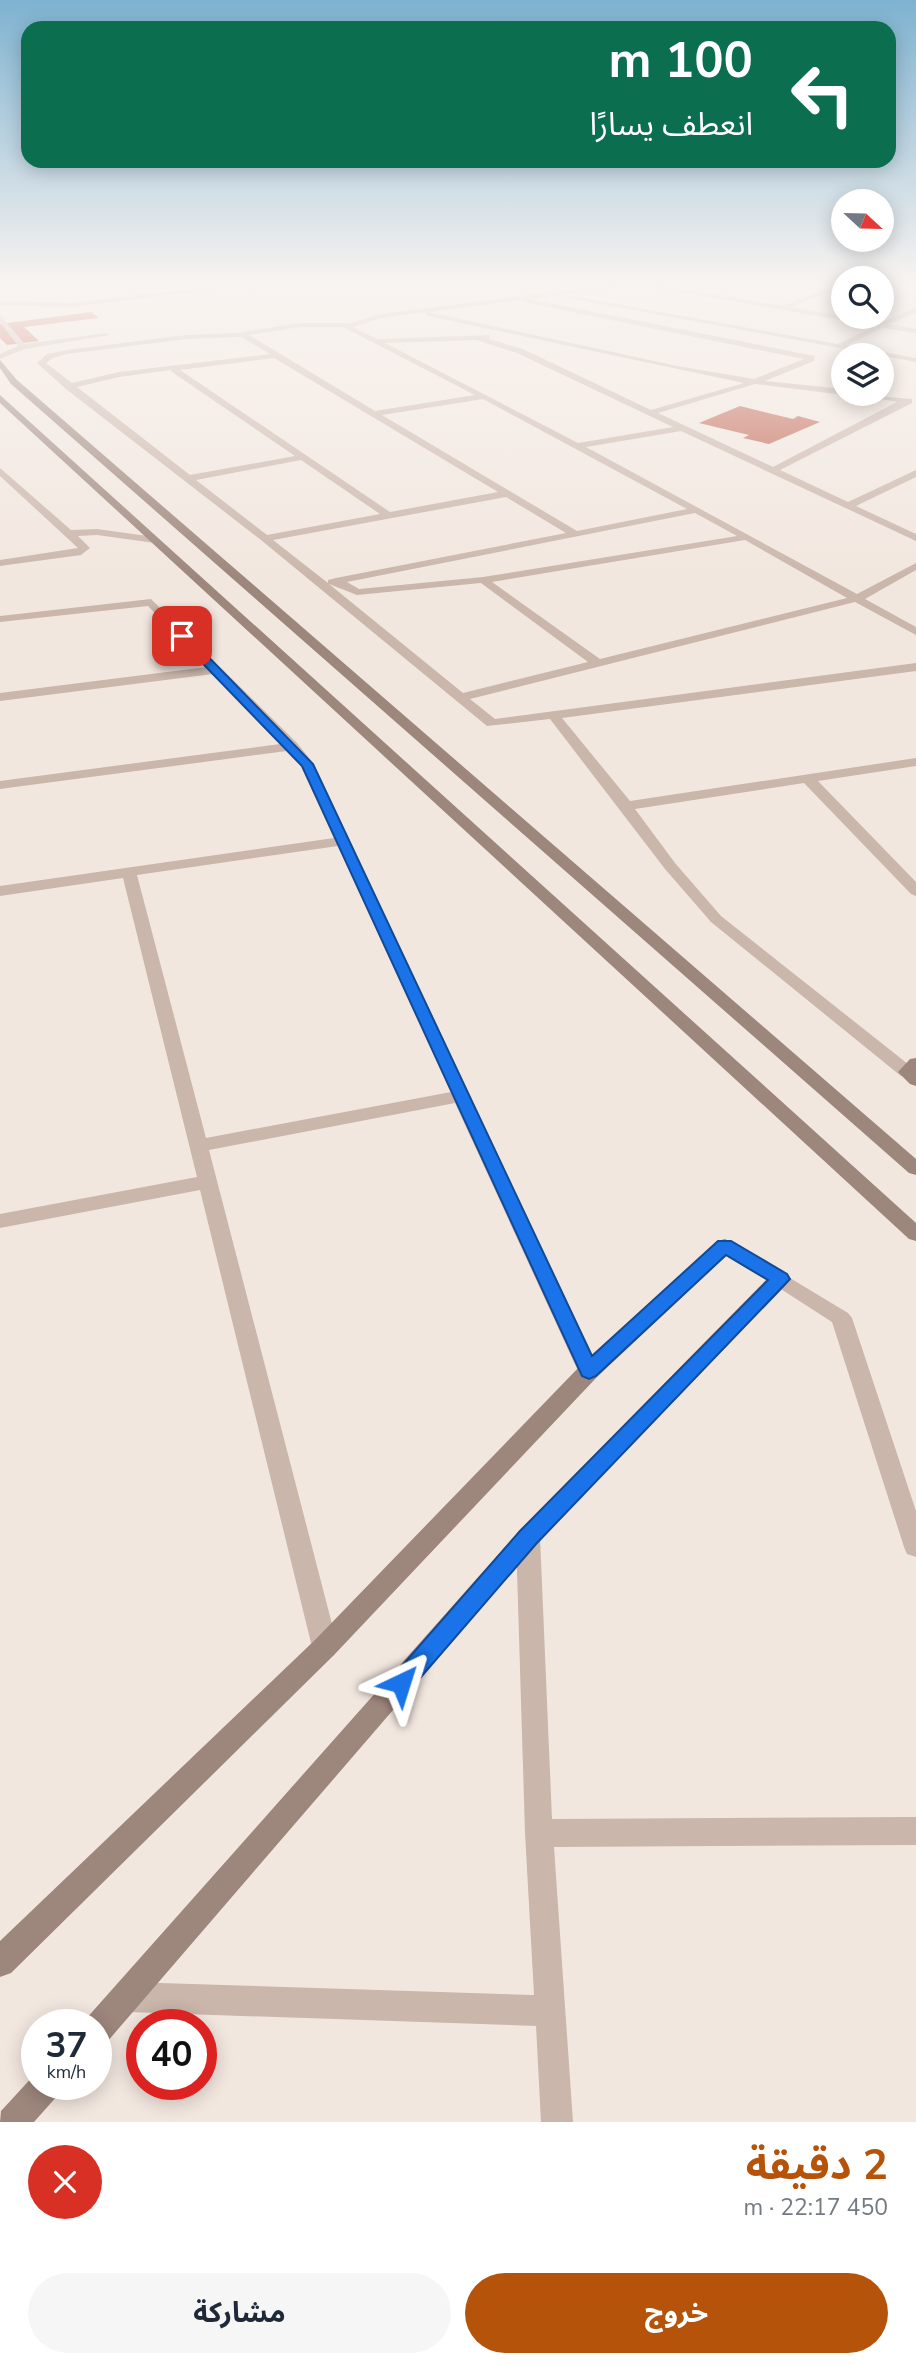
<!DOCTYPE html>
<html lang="ar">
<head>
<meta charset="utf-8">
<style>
	:root { --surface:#fff; --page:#f6f6f7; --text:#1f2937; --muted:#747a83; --accent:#b45309 }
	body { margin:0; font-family:"Nunito Sans","Noto Sans Arabic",sans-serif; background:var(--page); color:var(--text); direction:rtl; height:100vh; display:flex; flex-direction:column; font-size:26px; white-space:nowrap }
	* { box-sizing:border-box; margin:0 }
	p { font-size:23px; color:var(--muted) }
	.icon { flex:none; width:38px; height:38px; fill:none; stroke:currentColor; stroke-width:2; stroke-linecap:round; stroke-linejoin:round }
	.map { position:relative; height:2122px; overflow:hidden; direction:ltr }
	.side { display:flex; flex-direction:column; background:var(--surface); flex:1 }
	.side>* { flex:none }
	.banner { position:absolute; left:21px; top:21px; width:875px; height:147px; border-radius:21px; box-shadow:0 4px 18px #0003; direction:rtl; background:#0b6e4f; color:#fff; overflow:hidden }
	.needle { width:46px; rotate:112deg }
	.controls { position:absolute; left:831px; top:189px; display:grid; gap:14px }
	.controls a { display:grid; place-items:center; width:63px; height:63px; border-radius:50%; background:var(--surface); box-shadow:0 4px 18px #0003; font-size:35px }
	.speed { position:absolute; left:21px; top:2009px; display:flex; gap:14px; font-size:35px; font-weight:700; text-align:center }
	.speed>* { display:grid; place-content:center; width:91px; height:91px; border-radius:50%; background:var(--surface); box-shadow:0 4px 18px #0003; line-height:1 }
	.speed small { font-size:18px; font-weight:400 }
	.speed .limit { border:10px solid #d22; background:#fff; color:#111 }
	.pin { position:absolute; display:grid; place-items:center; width:60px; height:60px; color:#fff; margin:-30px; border-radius:14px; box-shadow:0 4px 10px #0006 }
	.me { position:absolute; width:77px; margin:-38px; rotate:41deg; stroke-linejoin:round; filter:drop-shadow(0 0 5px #0008) }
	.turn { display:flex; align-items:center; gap:24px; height:147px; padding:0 28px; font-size:32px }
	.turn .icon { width:91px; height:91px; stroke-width:2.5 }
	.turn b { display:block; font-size:49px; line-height:60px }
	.round { display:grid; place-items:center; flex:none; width:74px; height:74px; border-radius:37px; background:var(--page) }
	.summary { display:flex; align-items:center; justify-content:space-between; height:119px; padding:0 28px }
	h1 { font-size:42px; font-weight:700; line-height:52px; color:var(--accent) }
	.button { display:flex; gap:14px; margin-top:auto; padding:14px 28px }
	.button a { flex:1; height:80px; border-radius:42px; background:var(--accent); color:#fff; font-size:28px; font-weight:700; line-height:80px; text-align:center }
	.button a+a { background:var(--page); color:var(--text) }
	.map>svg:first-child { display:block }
</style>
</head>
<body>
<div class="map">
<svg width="916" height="2122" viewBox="0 0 916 2122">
	<rect width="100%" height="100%" fill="#f2e7df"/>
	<path fill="#c0614e" d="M91 312 99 318 24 327 39 341 7 345 0 338V324Z
		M740 406 793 419 798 416 820 422 769 444 743 438 749 435 699 423Z"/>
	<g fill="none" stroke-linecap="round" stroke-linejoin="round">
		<path fill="#cab6ab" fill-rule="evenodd" d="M249 282H271L72 307 0 305V301L72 303Z
			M0 315 25 344 106 333 110 335 25 349 0 359V354L18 346 0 322Z
			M0 468 71 530 97 529 155 537 160 540 155 543 97 535 78 536 90 548 81 555 0 566V560L78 548 0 476Z"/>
		<path fill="#cab6ab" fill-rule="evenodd" d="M629 282H646L782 306 844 282V286L791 307 881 323 916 307V312L890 324 916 329V333L883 328 847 345 916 358V362L568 298 572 296 838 344 875 326 639 285 529 299 815 356 814 361 765 381 844 389V394H847L844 395 755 384 658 413 773 467 897 402 855 394 912 399V403L780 470 848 502 916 470V477L856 506 916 534V541L681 431 586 447 857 594 916 563V570L865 599 916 627V635L855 602 470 699 495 719 916 663V671L562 718 630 801 916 758V766L818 781 916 882V896L911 894 804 783 635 809 675 863 721 916 913 1068 916 1072 913 1076H901L711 922 665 869 550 719 487 726 261 540 66 389 37 363 47 354 67 350 186 335 237 333 300 323H351L381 314ZM524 300 527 303 804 359 754 379 677 366 429 312ZM425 312 428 316 744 383 651 410 523 349 489 339 490 335 377 339 353 327 382 318ZM300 327H343L475 395 375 411 249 335ZM241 337 270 354 119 372 72 383 46 363 53 358 67 354 186 339ZM476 340 517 353 673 427 578 443 385 343ZM274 358 498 492 390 512 180 370ZM171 370 172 372 295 456 190 475 77 387 119 377ZM483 399 687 509 577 531 382 415ZM301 460 380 514 267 535 196 480ZM506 497 566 533 336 578 328 580V583L273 540ZM695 513 737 536 483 577 359 589 347 582ZM745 540 847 598 600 659 492 582ZM481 583 588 662 463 693 329 584 357 595Z
			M907 282H916V285L908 283Z
			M151 599 297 743 314 764 600 1371 597 1377 589 1379 581 1377 578 1371 455 1103 209 1150 338 1647 334 1655 325 1658 316 1655 312 1647 200 1190 0 1228V1214L197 1177 123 878 0 896V886L334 838 301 766 287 751 0 789V781L280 744 213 674 0 701V693L207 667 148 606 0 622V616ZM338 846 451 1092 206 1138 137 875Z
			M780 1272 848 1313 852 1318 916 1511V1557L907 1554 904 1547 832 1322 773 1284 770 1279 773 1274Z
			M528 1527 536 1530 540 1537 552 1819 916 1817V1845L554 1847 573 2122H541L536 2026 128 2012 117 2008 113 1997 117 1986 128 1982 534 1995 525 1833 516 1537 520 1530Z"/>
		<path fill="#9d867c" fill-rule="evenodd" d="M0 360 17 380 916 1159V1175L909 1173 11 384 0 368Z
			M0 395 916 1223V1241L909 1239 0 403Z
			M916 1058V1086L910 1084 898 1072 910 1059Z
			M725 1239 787 1274 790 1279 787 1284 536 1544 107 2042 96 2046V2025H83L85 2020 520 1530 766 1280 726 1256 597 1377 334 1655 11 1973 0 1977V1941L316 1639 581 1365 718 1241Z
			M36 2073 37 2084H63L58 2095 34 2122H0L1 2111Z"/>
	</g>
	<linearGradient id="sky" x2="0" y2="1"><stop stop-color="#7eb2d0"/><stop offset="0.49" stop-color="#f9f4f1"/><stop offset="1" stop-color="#f9f4f1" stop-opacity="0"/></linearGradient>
	<rect width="916" height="579" fill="url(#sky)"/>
	<path fill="#1a73e8" stroke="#114b97" stroke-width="2" d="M178 634H186L313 764 592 1356 718 1241H731L787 1274 790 1279 536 1544 409 1691 401 1694 393 1691 389 1683 393 1676 520 1531 768 1280 726 1255 596 1376 589 1379 582 1376 302 766 178 638Z"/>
</svg>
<div class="controls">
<a><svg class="needle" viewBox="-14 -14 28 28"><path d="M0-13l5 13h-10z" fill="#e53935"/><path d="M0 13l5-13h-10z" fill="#747a83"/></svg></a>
<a><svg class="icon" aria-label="search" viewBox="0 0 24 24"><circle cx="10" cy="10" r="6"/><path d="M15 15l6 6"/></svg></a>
<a><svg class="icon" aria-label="layers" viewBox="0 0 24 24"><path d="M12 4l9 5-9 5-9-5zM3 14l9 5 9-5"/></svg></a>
</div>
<div class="speed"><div>37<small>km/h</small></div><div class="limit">40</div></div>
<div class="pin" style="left:182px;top:636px;background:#d93025"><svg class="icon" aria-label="arrive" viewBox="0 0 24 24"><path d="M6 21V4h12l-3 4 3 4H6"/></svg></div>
<svg class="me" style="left:401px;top:1683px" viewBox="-20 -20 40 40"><path d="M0-17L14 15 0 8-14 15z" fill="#1a73e8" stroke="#fff" stroke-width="4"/></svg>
<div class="banner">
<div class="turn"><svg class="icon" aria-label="left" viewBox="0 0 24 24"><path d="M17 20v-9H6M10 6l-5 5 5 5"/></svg><div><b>100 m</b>انعطف يسارًا</div></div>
</div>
</div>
<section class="side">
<div class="summary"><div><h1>2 دقيقة</h1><p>450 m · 22:17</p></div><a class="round" style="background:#d93025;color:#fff"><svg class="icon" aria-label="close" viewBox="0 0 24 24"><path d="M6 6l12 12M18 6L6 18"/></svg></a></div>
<div class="button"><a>خروج</a><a>مشاركة</a></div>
</section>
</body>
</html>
